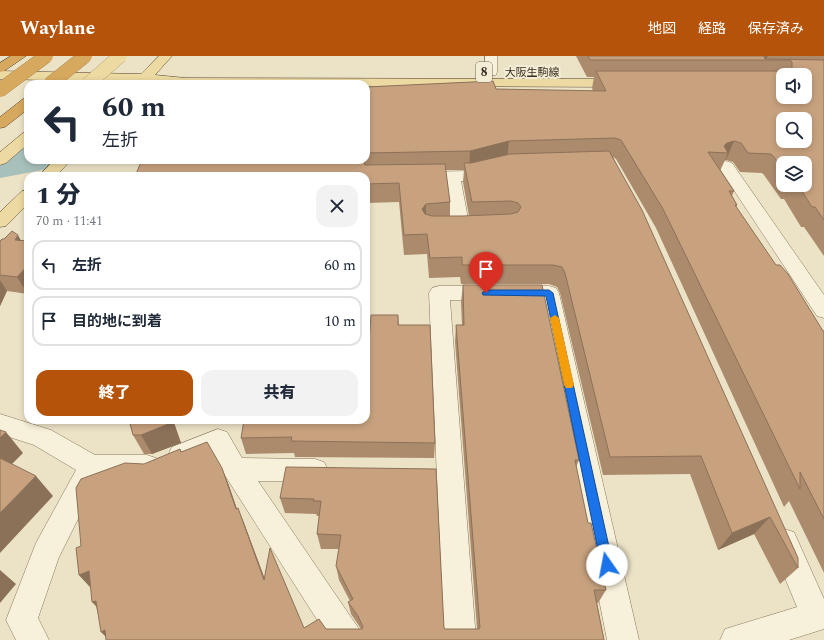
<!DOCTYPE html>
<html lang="ja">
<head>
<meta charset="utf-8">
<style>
	:root { --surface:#fff; --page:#f2f2f3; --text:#1f2937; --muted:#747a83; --line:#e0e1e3; --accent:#b45309 }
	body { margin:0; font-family:Spectral,"Noto Sans JP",serif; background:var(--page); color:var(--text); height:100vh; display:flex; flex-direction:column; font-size:15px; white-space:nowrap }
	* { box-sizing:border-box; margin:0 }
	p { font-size:13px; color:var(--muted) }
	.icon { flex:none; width:22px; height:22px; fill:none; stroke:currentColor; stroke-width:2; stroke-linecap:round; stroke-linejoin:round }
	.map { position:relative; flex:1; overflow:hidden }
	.drawer { position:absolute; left:24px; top:116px; width:346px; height:252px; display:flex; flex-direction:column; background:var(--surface); border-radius:12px; box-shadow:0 2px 6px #0003 }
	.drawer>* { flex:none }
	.banner { position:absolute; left:24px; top:24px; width:346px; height:84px; border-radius:12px; box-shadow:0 2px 6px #0003; background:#fff; color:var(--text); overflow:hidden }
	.buttons { position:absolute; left:776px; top:12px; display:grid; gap:8px }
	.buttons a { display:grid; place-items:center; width:36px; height:36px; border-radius:8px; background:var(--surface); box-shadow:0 2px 6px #0003; font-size:20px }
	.pin { position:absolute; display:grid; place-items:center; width:34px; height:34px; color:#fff; margin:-41px -17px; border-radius:50% 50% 50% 0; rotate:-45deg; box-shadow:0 0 4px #0007 }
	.pin .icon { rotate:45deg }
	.me { position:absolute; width:44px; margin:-22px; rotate:348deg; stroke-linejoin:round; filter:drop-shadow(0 0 3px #0008) }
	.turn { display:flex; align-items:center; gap:14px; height:84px; padding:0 12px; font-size:18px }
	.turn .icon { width:52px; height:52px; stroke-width:2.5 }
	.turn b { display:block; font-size:28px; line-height:34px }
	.round { display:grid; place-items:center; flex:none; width:42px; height:42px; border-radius:12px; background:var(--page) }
	.head { display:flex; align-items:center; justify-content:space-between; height:68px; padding:0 12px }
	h1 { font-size:24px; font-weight:800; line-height:30px }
	.cta { display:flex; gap:8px; margin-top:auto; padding:8px 12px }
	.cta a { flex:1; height:46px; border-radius:12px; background:var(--accent); color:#fff; font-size:16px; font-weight:800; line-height:46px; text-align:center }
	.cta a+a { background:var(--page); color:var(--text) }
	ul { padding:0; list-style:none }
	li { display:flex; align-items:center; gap:12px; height:50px; margin:0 8px 6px; padding:0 4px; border:2px solid var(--line); border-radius:12px }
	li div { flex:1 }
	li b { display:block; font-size:15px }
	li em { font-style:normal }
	header { display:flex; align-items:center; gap:24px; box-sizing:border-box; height:56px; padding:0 20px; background:var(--accent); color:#fff }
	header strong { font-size:19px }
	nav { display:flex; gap:22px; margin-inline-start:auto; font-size:14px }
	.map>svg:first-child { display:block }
</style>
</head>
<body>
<header>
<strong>Waylane</strong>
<nav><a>地図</a><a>経路</a><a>保存済み</a></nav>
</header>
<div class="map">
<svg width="824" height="584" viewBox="0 0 824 584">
	<rect width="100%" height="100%" fill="#ece3c7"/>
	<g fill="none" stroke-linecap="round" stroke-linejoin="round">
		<path fill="#a8c0bb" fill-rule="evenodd" d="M28 92V104H54L48 113 0 122V96Z"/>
		<g stroke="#87765d" stroke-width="1">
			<path id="minor" d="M485 0H497V16L496 19H486L485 16Z
				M726 105 732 107 824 239V262L817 260 718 110 720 107Z
				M492 109 498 111 500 114 498 117 469 125H461L470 173 467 177 461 178 455 177 452 173 445 125 366 127V120H359L366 117 469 115Z
				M439 230H549L556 232 559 237 639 584H607L540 244H450L476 584H444L429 237 432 232Z
				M0 358 51 374 95 399H147L156 402 160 410 156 418 147 421H99L59 501 38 562 49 584H16L6 564 36 487 76 414 34 389 0 378Z
				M218 373 227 376 242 402 315 403 324 406 328 414 324 422 315 425H258L359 573 364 584H330L226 421 213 397 181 410 172 407 168 399 172 391Z
				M784 473 794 476 824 543V573L789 584H720L725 573 797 551 770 486 774 476Z"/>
		</g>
		<g stroke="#554431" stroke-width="1">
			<path id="major" d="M159 0H172L155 19 186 22 624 23 629 24 631 27 629 30 624 31 366 30V28H166L148 26 146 28H132L134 26 0 23V15L141 18Z
				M28 76V88L6 107 0 109V96L23 77Z
				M54 104H71L56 120H39Z
				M28 134V148L6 170 0 171V156L22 135Z"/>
		</g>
		<g stroke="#554431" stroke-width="1">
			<path id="highway" d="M11 0H26L4 15 0 16V7Z
				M28 42V53L5 71 0 72V61L23 43Z"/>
		</g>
		<use href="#minor" fill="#f7f0da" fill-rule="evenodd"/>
		<use href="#major" fill="#ecdaa2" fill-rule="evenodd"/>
		<use href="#highway" fill="#d6a95e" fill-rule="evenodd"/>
		<g stroke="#554431" stroke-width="14" stroke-linecap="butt">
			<path id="major-bridge" d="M88 28 120 0"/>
		</g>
		<g stroke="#554431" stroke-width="14" stroke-linecap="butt">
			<path id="highway-bridge" d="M50 28 85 0
				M0 34 46 0"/>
		</g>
		<use href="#major-bridge" stroke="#ecdaa2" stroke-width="14"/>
		<use href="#highway-bridge" stroke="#d6a95e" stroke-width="14"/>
	</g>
	<path fill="#ac8b6d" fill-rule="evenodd" d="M576 0H824V200L804 171H801L784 143H781L764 119 762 117 740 116 733 106 726 104H725L720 115 734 135 732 140 737 149 736 152 766 196 823 275H824V517L789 445 784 451 656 172 616 103 613 101 798 512 780 528 754 478 718 494 690 418 603 419 560 237 557 231 549 228H461L460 221 429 222 427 198 404 199 399 146 366 147V120L142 104H366V31L593 35 592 32 594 21H587ZM783 107 805 129H783ZM445 114H464L463 126 469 160H450V146Z
		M0 185 28 238 7 235 0 250Z
		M463 229 579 404 576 411 588 467 606 534 598 547H597L604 584 105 580 90 531 79 519 81 490 180 393 181 396 228 427 237 453 244 467 265 523 304 572 326 573H361L351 558 348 546 350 545 339 524 336 510 339 493H321L317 478 319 460H317L316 458 285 457 280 442 436 413 444 572 445 573H477L455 286 456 269H462L461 246Z
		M398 259 399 269 435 387 434 402 295 401 294 397 246 398 241 382 366 364Z
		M129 364H173L181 387 152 398H144L133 379Z"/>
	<path fill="#8c7159" d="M763 0H768L766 4Z
		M509 85 507 104 469 114 470 95Z
		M734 85 726 104H725L728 97 724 90 727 87Z
		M426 148V168L422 153Z
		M18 179 27 196 15 184Z
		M28 209V238L17 221Z
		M0 224 7 235 0 250Z
		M100 364H111L102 367Z
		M170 364H173L181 387 152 398 141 379Z
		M6 376 23 397 4 416 0 412V382Z
		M222 412 228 427 242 468 236 453Z
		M36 420 53 440 0 497V457Z
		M238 452 244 467 270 538 264 524Z
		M770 461 754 478 718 494 732 477Z
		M0 514 16 528 0 547Z
		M89 515 91 532 79 519Z
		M96 545 105 559 92 546Z
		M105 574 109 584 101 576Z"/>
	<path fill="#c8a27f" stroke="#8c7159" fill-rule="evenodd" d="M588 0H764L765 3 824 4V164L815 151H812L798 129H805V107H783V113L773 100 771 98 748 97 741 87 734 85 727 87 724 90 728 97 708 96 734 135H729L737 149H735L776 209H780L788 218 823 275H824V463L800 416V433L663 153 621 84 615 82 509 85 470 95 366 97V31L493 25 496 33 606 35 596 15H791L792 14V6L790 4H590ZM783 19H805V41H783ZM783 63H805V85H783Z
		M609 95 642 154 798 502V512L770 461 732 477 701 400 610 401 565 217 562 211 553 209H462V201L430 202 427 178 404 179 399 127 366 128V120H135L142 104H364L365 109 445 108 450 146 426 148 422 153 425 158 432 160H462L511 158 518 156 521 151 518 147 511 145 472 146 464 107H471L510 98Z
		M12 175 18 179 15 184 28 185V209L17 221 0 219V185L2 183H4Z
		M463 229H542L579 404H575L588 467H591L606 534H594L604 584H106L105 574 101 576 96 545 92 546 89 515 79 519 76 492 81 490 76 432 81 423 125 407 144 408 180 393 181 396 207 386 222 412 236 453 238 452 264 524 270 492 304 572 319 563 326 573H362L363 571 358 560 348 546 353 543 336 510 341 479 317 478 321 445H313L314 443 280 442 286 411 436 413 444 572 445 573H479L480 572 456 269H464Z
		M371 259H398V269H430L435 387 291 385 292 381 241 382 244 364H366V325Z
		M129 364H170L171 367 141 379H133Z
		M0 374 6 376 0 382Z
		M0 402 36 420 0 457Z"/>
	<path fill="#1a73e8" stroke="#114b97" d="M486 234H549L553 237 613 509 611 513 607 514 603 513 601 509 546 240 483 239 482 237Z"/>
	<path fill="#f59e0b" d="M555 259 559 262 574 329 572 332H566L564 329 550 262Z"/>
	<g text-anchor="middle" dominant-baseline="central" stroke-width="4" stroke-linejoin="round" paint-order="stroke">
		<g font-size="11" fill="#382d20" stroke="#f4edd6">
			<text x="532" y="16">大阪生駒線</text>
		</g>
		<rect fill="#f4edd6" stroke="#706757" stroke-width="1" x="476" y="6" width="16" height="20" rx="3"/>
		<g font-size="12" font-weight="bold" fill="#382d20">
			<text x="484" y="16">8</text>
		</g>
	</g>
</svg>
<div class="buttons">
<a><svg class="icon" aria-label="sound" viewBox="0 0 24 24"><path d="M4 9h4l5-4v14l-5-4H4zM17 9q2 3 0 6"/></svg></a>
<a><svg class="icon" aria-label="search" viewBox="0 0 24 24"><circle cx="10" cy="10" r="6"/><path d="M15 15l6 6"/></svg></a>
<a><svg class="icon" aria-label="layers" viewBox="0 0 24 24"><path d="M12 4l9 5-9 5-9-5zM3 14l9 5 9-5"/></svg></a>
</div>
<div class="pin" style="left:486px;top:237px;background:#d93025"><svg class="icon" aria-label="arrive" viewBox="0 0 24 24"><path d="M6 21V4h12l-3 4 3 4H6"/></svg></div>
<svg class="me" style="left:607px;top:509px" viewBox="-20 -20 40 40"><circle r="19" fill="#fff"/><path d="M0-13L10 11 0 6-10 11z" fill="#1a73e8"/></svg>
<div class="banner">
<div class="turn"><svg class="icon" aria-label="left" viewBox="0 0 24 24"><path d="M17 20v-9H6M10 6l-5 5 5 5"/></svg><div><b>60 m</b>左折</div></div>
</div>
<section class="drawer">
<div class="head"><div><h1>1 分</h1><p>70 m · 11:41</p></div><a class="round"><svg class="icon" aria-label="close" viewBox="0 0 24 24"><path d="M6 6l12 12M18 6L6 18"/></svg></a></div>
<ul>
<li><svg class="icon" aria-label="left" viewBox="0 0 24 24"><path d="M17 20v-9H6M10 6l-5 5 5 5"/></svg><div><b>左折</b></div><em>60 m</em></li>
<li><svg class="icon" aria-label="arrive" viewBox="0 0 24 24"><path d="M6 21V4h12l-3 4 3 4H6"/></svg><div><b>目的地に到着</b></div><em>10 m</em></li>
</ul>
<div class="cta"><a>終了</a><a>共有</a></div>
</section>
</div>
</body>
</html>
